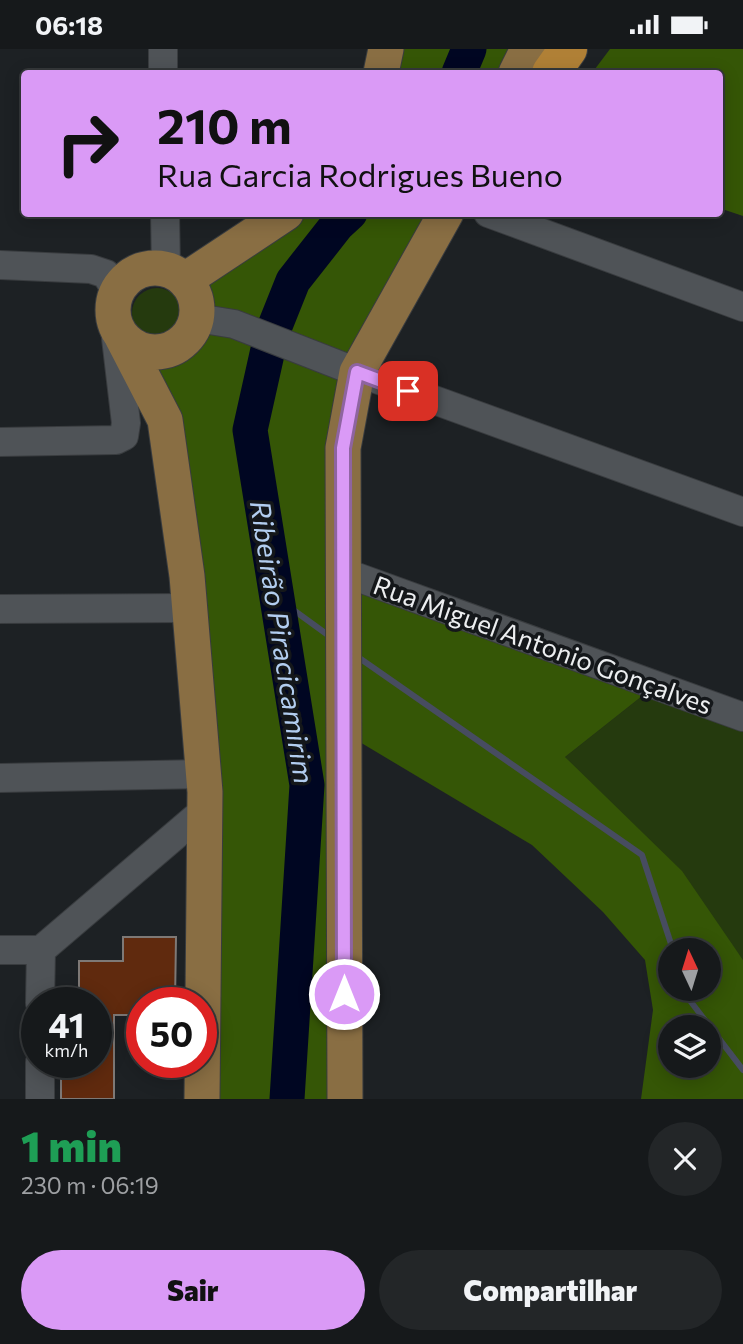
<!DOCTYPE html>
<html lang="pt">
<head>
<meta charset="utf-8">
<style>
	:root { --surface:#16191b; --page:#232628; --text:#f1f3f6; --muted:#9ea0a3; --line:#35383a; --accent:#da9af6 }
	body { margin:0; font-family:Commissioner,sans-serif; background:var(--page); color:var(--text); height:100vh; display:flex; flex-direction:column; font-size:26px; white-space:nowrap }
	* { box-sizing:border-box; margin:0 }
	p { font-size:23px; color:var(--muted) }
	.icon { flex:none; width:38px; height:38px; fill:none; stroke:currentColor; stroke-width:2; stroke-linecap:round; stroke-linejoin:round }
	.map { position:relative; height:1050px; overflow:hidden }
	.panel { display:flex; flex-direction:column; background:var(--surface); flex:1 }
	.panel>* { flex:none }
	.top-card { position:absolute; left:21px; top:21px; width:702px; height:147px; border-radius:7px; box-shadow:0 4px 18px #0003,0 0 0 2px var(--line); background:#da9af6; color:#111; overflow:hidden }
	.needle { width:46px; rotate:356deg }
	.fabs { position:absolute; left:658px; top:889px; display:grid; gap:14px }
	.fabs a { display:grid; place-items:center; width:63px; height:63px; border-radius:50%; background:var(--surface); box-shadow:0 4px 18px #0003,0 0 0 2px var(--line); font-size:35px }
	.speed { position:absolute; left:21px; top:938px; display:flex; gap:14px; font-size:35px; font-weight:700; text-align:center }
	.speed>* { display:grid; place-content:center; width:91px; height:91px; border-radius:50%; background:var(--surface); box-shadow:0 4px 18px #0003,0 0 0 2px var(--line); line-height:1 }
	.speed small { font-size:18px; font-weight:400 }
	.speed .limit { border:10px solid #d22; background:#fff; color:#111 }
	.pin { position:absolute; display:grid; place-items:center; width:60px; height:60px; color:#fff; margin:-30px; border-radius:14px; box-shadow:0 4px 10px #0006 }
	.me { position:absolute; width:77px; margin:-38px; rotate:0deg; stroke-linejoin:round; filter:drop-shadow(0 0 5px #0008) }
	.turn { display:flex; align-items:center; gap:24px; height:147px; padding:0 21px; font-size:32px }
	.turn .icon { width:91px; height:91px; stroke-width:2.5 }
	.turn b { display:block; font-size:49px; line-height:60px }
	.round { display:grid; place-items:center; flex:none; width:74px; height:74px; border-radius:37px; background:var(--page) }
	.headline { display:flex; align-items:center; justify-content:space-between; height:119px; padding:0 21px }
	h1 { font-size:42px; font-weight:800; line-height:52px; color:#1e9e55 }
	.action { display:flex; gap:14px; margin-top:auto; padding:14px 21px }
	.action a { flex:1; height:80px; border-radius:42px; background:var(--accent); color:#111; font-size:28px; font-weight:800; line-height:80px; text-align:center }
	.action a+a { background:var(--page); color:var(--text) }
	.status { display:flex; justify-content:space-between; align-items:center; height:49px; padding:0 35px; background:var(--surface); direction:ltr }
	.status svg { height:19px; fill:currentColor }
	.map>svg:first-child { display:block }
</style>
</head>
<body>
<div class="status"><b>06:18</b><svg viewBox="0 0 49 12"><path d="M0 12V9h3v3zM5 12V6h3v6zM10 12V3h3v9zM15 12V0h3v12zM26 1h20v11H26zM47 4h2v5h-2z"/></svg></div>
<div class="map">
<svg width="743" height="1050" viewBox="0 0 743 1050">
	<rect width="100%" height="100%" fill="#1d2124"/>
	<path fill="#253a0e" d="M132 264a25 25 0 1 1 50 0a25 25 0 1 1-50 0Z
		M656 636 743 668V911L723 884 565 708Z"/>
	<path fill="#355606" fill-rule="evenodd" d="M386 0H528L516 24H381Z
		M610 0H743V167L719 159V24H592Z
		M273 165H446L357 323 344 523 656 636 565 708 682 822 743 911V1050H641L653 961 645 911 603 863 532 796 343 683 345 1050H197L206 760 145 302 184 293 197 269 185 231ZM670 901H709V940H670ZM670 978H709V1017H670Z"/>
	<g fill="none" stroke-linecap="round" stroke-linejoin="round">
		<path stroke="#474c60" stroke-width="6" d="M277 549 332 589
			M355 606 642 806 673 901
			M685 940 688 949 743 1021"/>
		<path stroke="#000622" stroke-width="35" d="M459 24 469 0
			M287 1050 307 736 250 381 271 287 293 232 337 176 350 164"/>
	</g>
	<path fill="#602a0e" stroke="#7e7976" stroke-width="2" d="M123 888H176L175 954H142V966H114V1050H61V1013H96V954H79V912H123Z"/>
	<g fill="none" stroke-linecap="round" stroke-linejoin="round">
		<g stroke="#393c3f" stroke-width="30">
			<path id="minor" d="M163 0V24
				M165 164 166 220
				M488 164 743 258
				M0 216 91 220 106 225 117 244
				M197 269 234 275 357 323 743 463
				M0 393 116 391 124 387 126 374 114 272
				M343 523 743 668
				M0 560 190 559
				M0 729 204 725
				M0 901H41
				M40 954 41 901 206 760
				M40 1050V1013"/>
		</g>
		<g stroke="#393c3f" stroke-width="37">
			<path id="major" d="M381 24 386 0
				M516 24 528 0
				M113 261a42 42 0 1 1 84 0a42 42 0 1 1-84 0Z
				M185 231 286 164
				M122 288 165 371 187 527 205 743 202 1050
				M345 1050 343 399 357 323 446 164"/>
		</g>
		<g stroke="#393c3f" stroke-width="40">
			<path id="highway" d="M551 24 568 0"/>
		</g>
		<use href="#minor" stroke="#4f5357" stroke-width="28"/>
		<use href="#major" stroke="#896e43" stroke-width="35"/>
		<use href="#highway" stroke="#b08036" stroke-width="38"/>
	</g>
	<g fill="none" stroke-linecap="round" stroke-linejoin="round">
		<g stroke="#8e64a0" stroke-width="18">
			<path id="route" d="M344 945 343 399 357 323 408 342"/>
		</g>
		<use href="#route" stroke="#da9af6" stroke-width="12"/>
	</g>
	<g text-anchor="middle" dominant-baseline="central" stroke-width="7" stroke-linejoin="round" paint-order="stroke">
		<g font-size="26" fill="#eceef0" stroke="#14171a">
			<text transform="translate(543 595) rotate(20)">Rua Miguel Antonio Gonçalves</text>
		</g>
		<g font-size="28" font-style="italic" fill="#b2cdef" stroke="#14171a">
			<text transform="translate(283 593) rotate(81)">Ribeirão Piracicamirim</text>
		</g>
	</g>
</svg>
<div class="fabs">
<a><svg class="needle" viewBox="-14 -14 28 28"><path d="M0-13l5 13h-10z" fill="#e53935"/><path d="M0 13l5-13h-10z" fill="#9ea0a3"/></svg></a>
<a><svg class="icon" aria-label="layers" viewBox="0 0 24 24"><path d="M12 4l9 5-9 5-9-5zM3 14l9 5 9-5"/></svg></a>
</div>
<div class="speed"><div>41<small>km/h</small></div><div class="limit">50</div></div>
<div class="pin" style="left:408px;top:342px;background:#d93025"><svg class="icon" aria-label="arrive" viewBox="0 0 24 24"><path d="M6 21V4h12l-3 4 3 4H6"/></svg></div>
<svg class="me" style="left:344px;top:945px" viewBox="-20 -20 40 40"><circle r="17" fill="#da9af6" stroke="#fff" stroke-width="3"/><path d="M0-11L8 9 0 5-8 9z" fill="#fff"/></svg>
<div class="top-card">
<div class="turn"><svg class="icon" aria-label="right" viewBox="0 0 24 24"><path d="M7 20v-9h11M14 6l5 5-5 5"/></svg><div><b>210 m</b>Rua Garcia Rodrigues Bueno</div></div>
</div>
</div>
<section class="panel">
<div class="headline"><div><h1>1 min</h1><p>230 m · 06:19</p></div><a class="round"><svg class="icon" aria-label="close" viewBox="0 0 24 24"><path d="M6 6l12 12M18 6L6 18"/></svg></a></div>
<div class="action"><a>Sair</a><a>Compartilhar</a></div>
</section>
</body>
</html>
